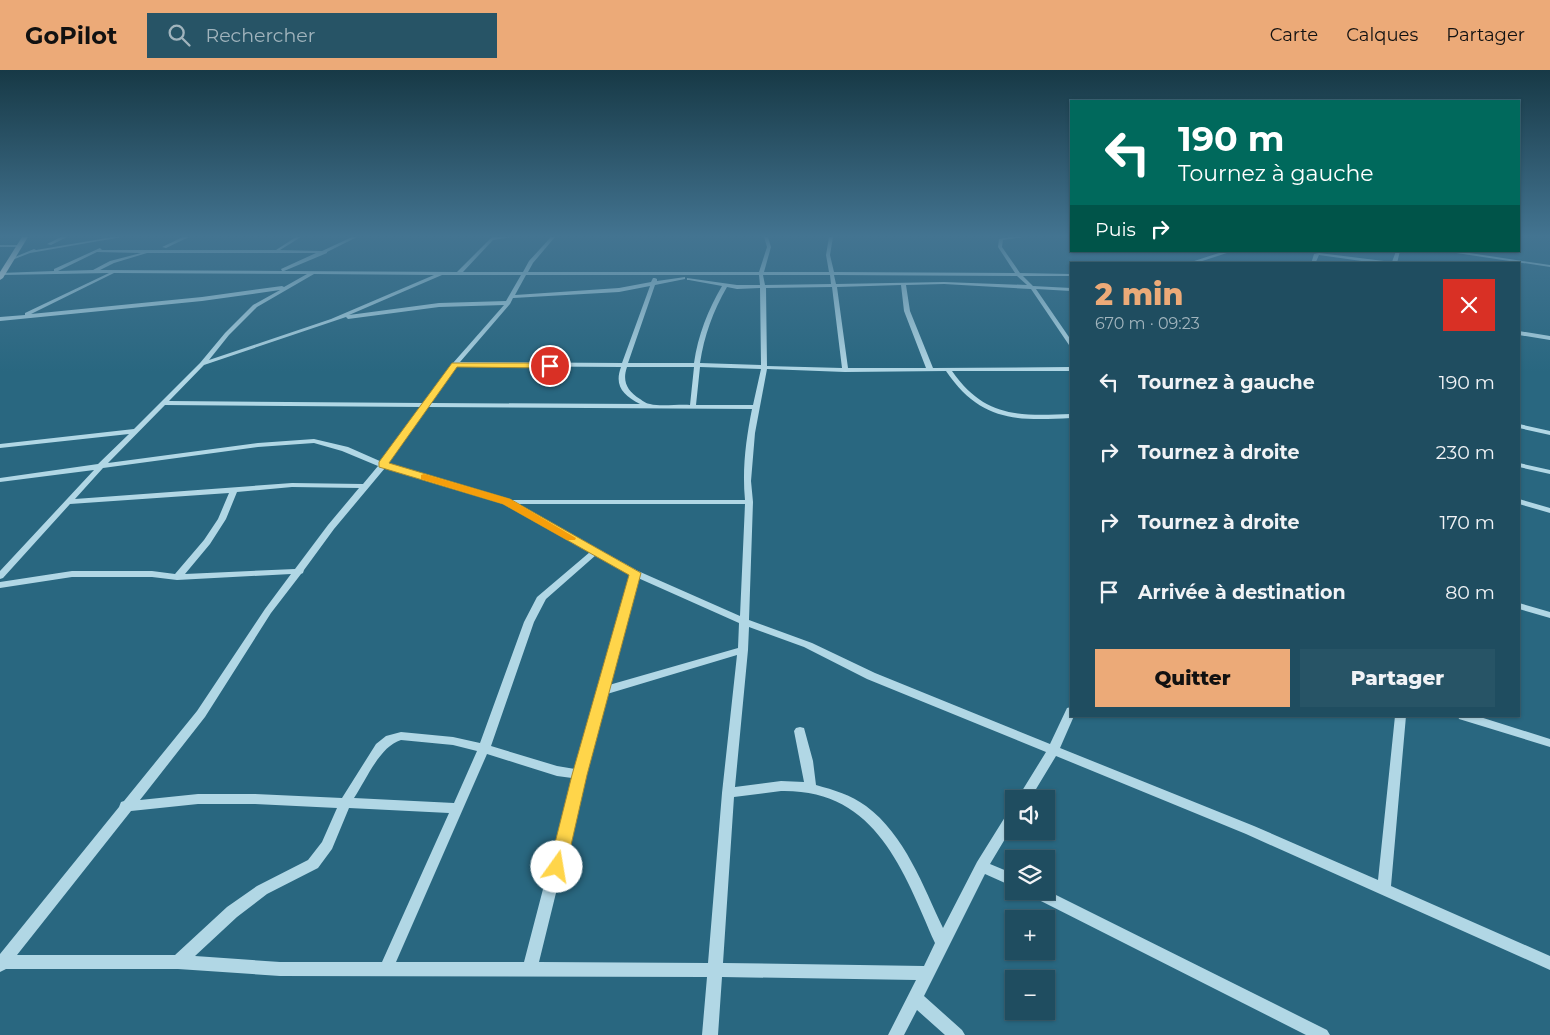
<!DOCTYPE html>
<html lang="fr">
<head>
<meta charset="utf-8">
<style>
	:root { --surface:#1f4d60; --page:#275466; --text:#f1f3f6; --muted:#a1b4bd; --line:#3c6475; --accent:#ecaa78 }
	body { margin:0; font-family:Montserrat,sans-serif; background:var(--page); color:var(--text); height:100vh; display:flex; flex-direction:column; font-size:19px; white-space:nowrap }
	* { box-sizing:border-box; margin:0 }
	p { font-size:16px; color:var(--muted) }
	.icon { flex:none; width:28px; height:28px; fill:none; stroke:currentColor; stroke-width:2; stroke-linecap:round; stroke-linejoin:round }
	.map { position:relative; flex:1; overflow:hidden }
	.details { position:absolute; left:1070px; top:192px; width:450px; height:455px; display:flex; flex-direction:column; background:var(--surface); border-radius:0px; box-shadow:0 1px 4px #0004,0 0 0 1px var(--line) }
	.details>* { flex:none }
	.banner { position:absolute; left:1070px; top:30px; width:450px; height:152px; border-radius:0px; box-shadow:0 1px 4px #0004,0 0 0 1px var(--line); background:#00695c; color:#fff; overflow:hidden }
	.tools { position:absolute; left:1005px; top:720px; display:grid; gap:10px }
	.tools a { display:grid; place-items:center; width:50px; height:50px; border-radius:0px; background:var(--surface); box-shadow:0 1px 4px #0004,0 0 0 1px var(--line); font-size:25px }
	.pin { position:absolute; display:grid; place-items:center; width:42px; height:42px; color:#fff; margin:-21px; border:2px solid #fff; border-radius:50%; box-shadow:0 1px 5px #0007 }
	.me { position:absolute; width:55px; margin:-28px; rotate:13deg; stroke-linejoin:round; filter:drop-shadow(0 0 4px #0008) }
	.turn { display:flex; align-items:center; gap:18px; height:105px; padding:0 25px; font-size:22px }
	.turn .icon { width:65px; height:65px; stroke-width:2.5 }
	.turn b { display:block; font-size:35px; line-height:42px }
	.then { display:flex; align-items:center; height:48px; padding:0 25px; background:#0003; gap:10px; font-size:19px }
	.round { display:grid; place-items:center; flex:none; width:52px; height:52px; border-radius:0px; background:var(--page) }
	.headline { display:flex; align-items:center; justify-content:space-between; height:85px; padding:0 25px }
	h1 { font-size:30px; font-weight:800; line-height:38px; color:var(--accent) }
	.primary-button { display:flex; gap:10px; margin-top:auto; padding:10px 25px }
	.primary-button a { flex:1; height:58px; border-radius:0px; background:var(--accent); color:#111; font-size:20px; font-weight:800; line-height:58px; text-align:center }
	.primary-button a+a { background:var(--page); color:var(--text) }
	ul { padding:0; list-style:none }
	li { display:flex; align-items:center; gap:15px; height:70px; padding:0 25px }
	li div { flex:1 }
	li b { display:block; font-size:19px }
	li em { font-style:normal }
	header { display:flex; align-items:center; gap:30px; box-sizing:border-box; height:70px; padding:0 25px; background:var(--accent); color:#111 }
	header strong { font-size:24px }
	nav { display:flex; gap:28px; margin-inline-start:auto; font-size:18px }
	.search { width:350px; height:45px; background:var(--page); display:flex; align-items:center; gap:12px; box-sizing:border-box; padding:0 18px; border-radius:0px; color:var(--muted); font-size:19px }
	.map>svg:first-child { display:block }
</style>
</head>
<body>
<header>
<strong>GoPilot</strong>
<div class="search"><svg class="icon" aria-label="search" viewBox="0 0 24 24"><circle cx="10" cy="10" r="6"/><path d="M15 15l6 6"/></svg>Rechercher</div>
<nav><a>Carte</a><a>Calques</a><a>Partager</a></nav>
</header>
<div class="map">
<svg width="1550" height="965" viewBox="0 0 1550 965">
	<rect width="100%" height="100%" fill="#296780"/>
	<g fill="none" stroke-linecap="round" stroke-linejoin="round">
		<path fill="#b1d7e5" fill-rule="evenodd" d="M61 167H67L51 175 47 174Z
			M113 167H122L30 183 12 190 10 189 34 179 36 180Z
			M183 167H189L166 178 162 177Z
			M296 167H301L280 180 322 181 352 167H357L327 182V183L284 201 457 202 492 167H512L493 170 463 202H523L529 191 551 167H555L533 193 528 202H759L767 177 764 167H768L771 177 764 202H829L826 185 829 167H833L830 185 834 202 1015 203 998 177 999 169 1009 167H1024L1003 170 1002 177 1020 203 1071 204V206H1023L1033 216 1071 218V221L1036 219 1071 270V276L1069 275 1031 219 944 214 906 215 910 241 933 298 1071 297V301H952C985 348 1019 346 1071 344V348C1015 351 980 351 946 301L845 302 767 299 755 363 751 411 753 432 749 550 812 573 875 603 1050 674 1067 638 1071 637V646H1074L1060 678 1254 756 1378 810 1395 646H1406L1391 816 1550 886V900L1246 764 1056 686 1030 729H1017L1046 682 867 609 804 577 749 557 748 580 735 717 781 711 804 712 794 661 796 658 800 657 804 658 813 691 816 715C834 720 851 725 866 736 905 765 923 816 943 858L977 792 1010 739 1014 738V754L990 794 1014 804V817L985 804 924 926 962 960 965 965H945L917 940 904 965H888L916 910 722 907 718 965H702L707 907 280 906 178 899H6L0 902V884L119 737 121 732 124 731 197 641 265 539 291 504 177 510 152 507H72L0 518V512L72 501H152L175 504 204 470 218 449 229 423 70 434 3 508 0 509V501L94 400 0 412V408L98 394 129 364 0 378V374L134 359 200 293 225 263 253 235 280 220 202 231 0 251V247L25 245V243L109 203 2 205 0 203 54 201V199L100 178 102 180H276ZM97 182 141 183 110 191 93 200 58 201ZM147 183H316L281 199 282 201 100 200 114 193ZM114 203 307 204 284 217 282 216 202 227 31 244ZM314 204 434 205 331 249 209 290 229 265 257 237ZM442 205H521L506 231 439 233 349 245ZM526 205H759L760 215H737L687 208V210H689L722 216C708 240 698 265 694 293H628L655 215 685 209V207L657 211V209L655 208H653L651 212 619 218 515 225ZM763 205H830L831 214 765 215ZM834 205 1017 206 1027 215 944 212 836 214ZM901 215 904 241 926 298H848L837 217ZM650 216 622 293 460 292 510 234 513 228 619 222ZM727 217 737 219 760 218 761 295 700 293C704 266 713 241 727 217ZM832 217 842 298 767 296 766 218ZM504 235 453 293 424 333 169 331 204 295 346 247 348 249 439 237ZM457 296 621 297C614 316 623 325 640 334L431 333ZM627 297H694L690 335C678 334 661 337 650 334 647 334 643 331 640 329 627 321 622 311 627 297ZM700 297 761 299 753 335H696ZM165 335 421 337 382 392 348 377 314 369 258 373 108 393ZM428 337 752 339C746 369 742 399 745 430H508L388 394ZM314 373 342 381 378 396 363 414 292 413 75 429 103 398 258 377ZM385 398 504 434 590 482 537 527 524 552 480 673 453 667 401 662 386 666 376 674 342 728 255 724H198L140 730 205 647 271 543 301 504 303 503 304 500 334 459ZM292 417 359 418 328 455 295 499 185 504 210 474 226 449 237 422ZM517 434H745L740 546 638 501ZM596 485 630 504 575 699 557 696 491 676 534 552 546 529ZM638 508 739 553 738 578 609 615ZM737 585 722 723 708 893 539 892 585 705 607 624ZM401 670 453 675 477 681 454 733 354 728C366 710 380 676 401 670ZM487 684 557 706 572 708 524 892H396ZM781 721C876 719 903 800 935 873L924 896 723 893 734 727ZM198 734H255L337 738 322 772 308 790 257 816 227 837 175 885H17L131 741ZM349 738 449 743 382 892H280L195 886 237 847 267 824 318 798 332 779Z
			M0 175H20L22 176 20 177H0Z
			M1225 181H1233L1193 194H1185Z
			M1396 181H1400L1397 193 1398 194H1383L1319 185 1315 194H1311L1314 184 1319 183 1392 192Z
			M1443 181H1456L1550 195V197Z
			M1519 261 1550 266V270L1519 265Z
			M1519 354 1550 361V365L1519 358Z
			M1519 393 1550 400V404L1519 397Z
			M1519 429 1550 438V443L1519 434Z
			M1519 533 1550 542V548L1519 539Z
			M1458 646H1477L1550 669V677L1459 649Z
			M1046 820 1327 960 1330 965H1306L1029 825 1027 821Z"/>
		<path fill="#f1f9fd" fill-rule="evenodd" d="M22 167H28L3 208 0 210V202Z"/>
	</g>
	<linearGradient id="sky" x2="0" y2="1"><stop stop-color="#173946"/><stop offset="0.55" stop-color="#437491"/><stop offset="1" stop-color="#437491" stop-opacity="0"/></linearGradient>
	<rect width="1550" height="302" fill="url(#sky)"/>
	<path fill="#ffd54a" stroke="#a68a30" d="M452 293H550L554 296 550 298 457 297 389 393 510 429 641 503 587 705 566 797 563 802 557 804 551 802 549 797 572 705 629 505 503 434 379 397V392Z"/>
	<path fill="#f59e0b" d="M424 404 510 429 576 468 575 470H567L503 434 421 409V405Z"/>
</svg>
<div class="tools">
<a><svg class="icon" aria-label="sound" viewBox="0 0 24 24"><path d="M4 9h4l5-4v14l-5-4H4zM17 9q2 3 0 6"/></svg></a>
<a><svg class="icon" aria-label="layers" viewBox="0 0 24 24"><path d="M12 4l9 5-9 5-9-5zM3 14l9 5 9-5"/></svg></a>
<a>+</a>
<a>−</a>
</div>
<div class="pin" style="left:550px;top:296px;background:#d93025"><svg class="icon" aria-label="arrive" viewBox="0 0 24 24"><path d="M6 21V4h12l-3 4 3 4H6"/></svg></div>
<svg class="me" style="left:557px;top:797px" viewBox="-20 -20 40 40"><circle r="19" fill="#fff"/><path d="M0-13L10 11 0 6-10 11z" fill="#ffd54a"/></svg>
<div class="banner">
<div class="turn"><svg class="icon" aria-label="left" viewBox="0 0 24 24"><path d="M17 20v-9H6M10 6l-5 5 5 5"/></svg><div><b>190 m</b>Tournez à gauche</div></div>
<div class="then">Puis<svg class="icon" aria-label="right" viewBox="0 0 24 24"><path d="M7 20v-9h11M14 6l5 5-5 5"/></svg></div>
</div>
<section class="details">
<div class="headline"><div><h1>2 min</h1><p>670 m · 09:23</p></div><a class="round" style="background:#d93025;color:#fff"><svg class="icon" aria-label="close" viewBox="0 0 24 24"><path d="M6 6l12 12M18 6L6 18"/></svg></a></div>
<ul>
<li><svg class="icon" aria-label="left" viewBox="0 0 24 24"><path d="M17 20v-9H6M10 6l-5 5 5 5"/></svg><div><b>Tournez à gauche</b></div><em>190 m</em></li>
<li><svg class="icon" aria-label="right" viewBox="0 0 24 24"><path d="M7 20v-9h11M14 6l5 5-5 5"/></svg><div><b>Tournez à droite</b></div><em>230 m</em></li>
<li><svg class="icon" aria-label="right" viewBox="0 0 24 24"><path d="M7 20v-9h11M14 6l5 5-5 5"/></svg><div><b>Tournez à droite</b></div><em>170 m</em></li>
<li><svg class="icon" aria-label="arrive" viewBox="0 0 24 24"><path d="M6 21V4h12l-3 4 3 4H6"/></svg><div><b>Arrivée à destination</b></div><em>80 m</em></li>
</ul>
<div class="primary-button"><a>Quitter</a><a>Partager</a></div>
</section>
</div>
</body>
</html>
